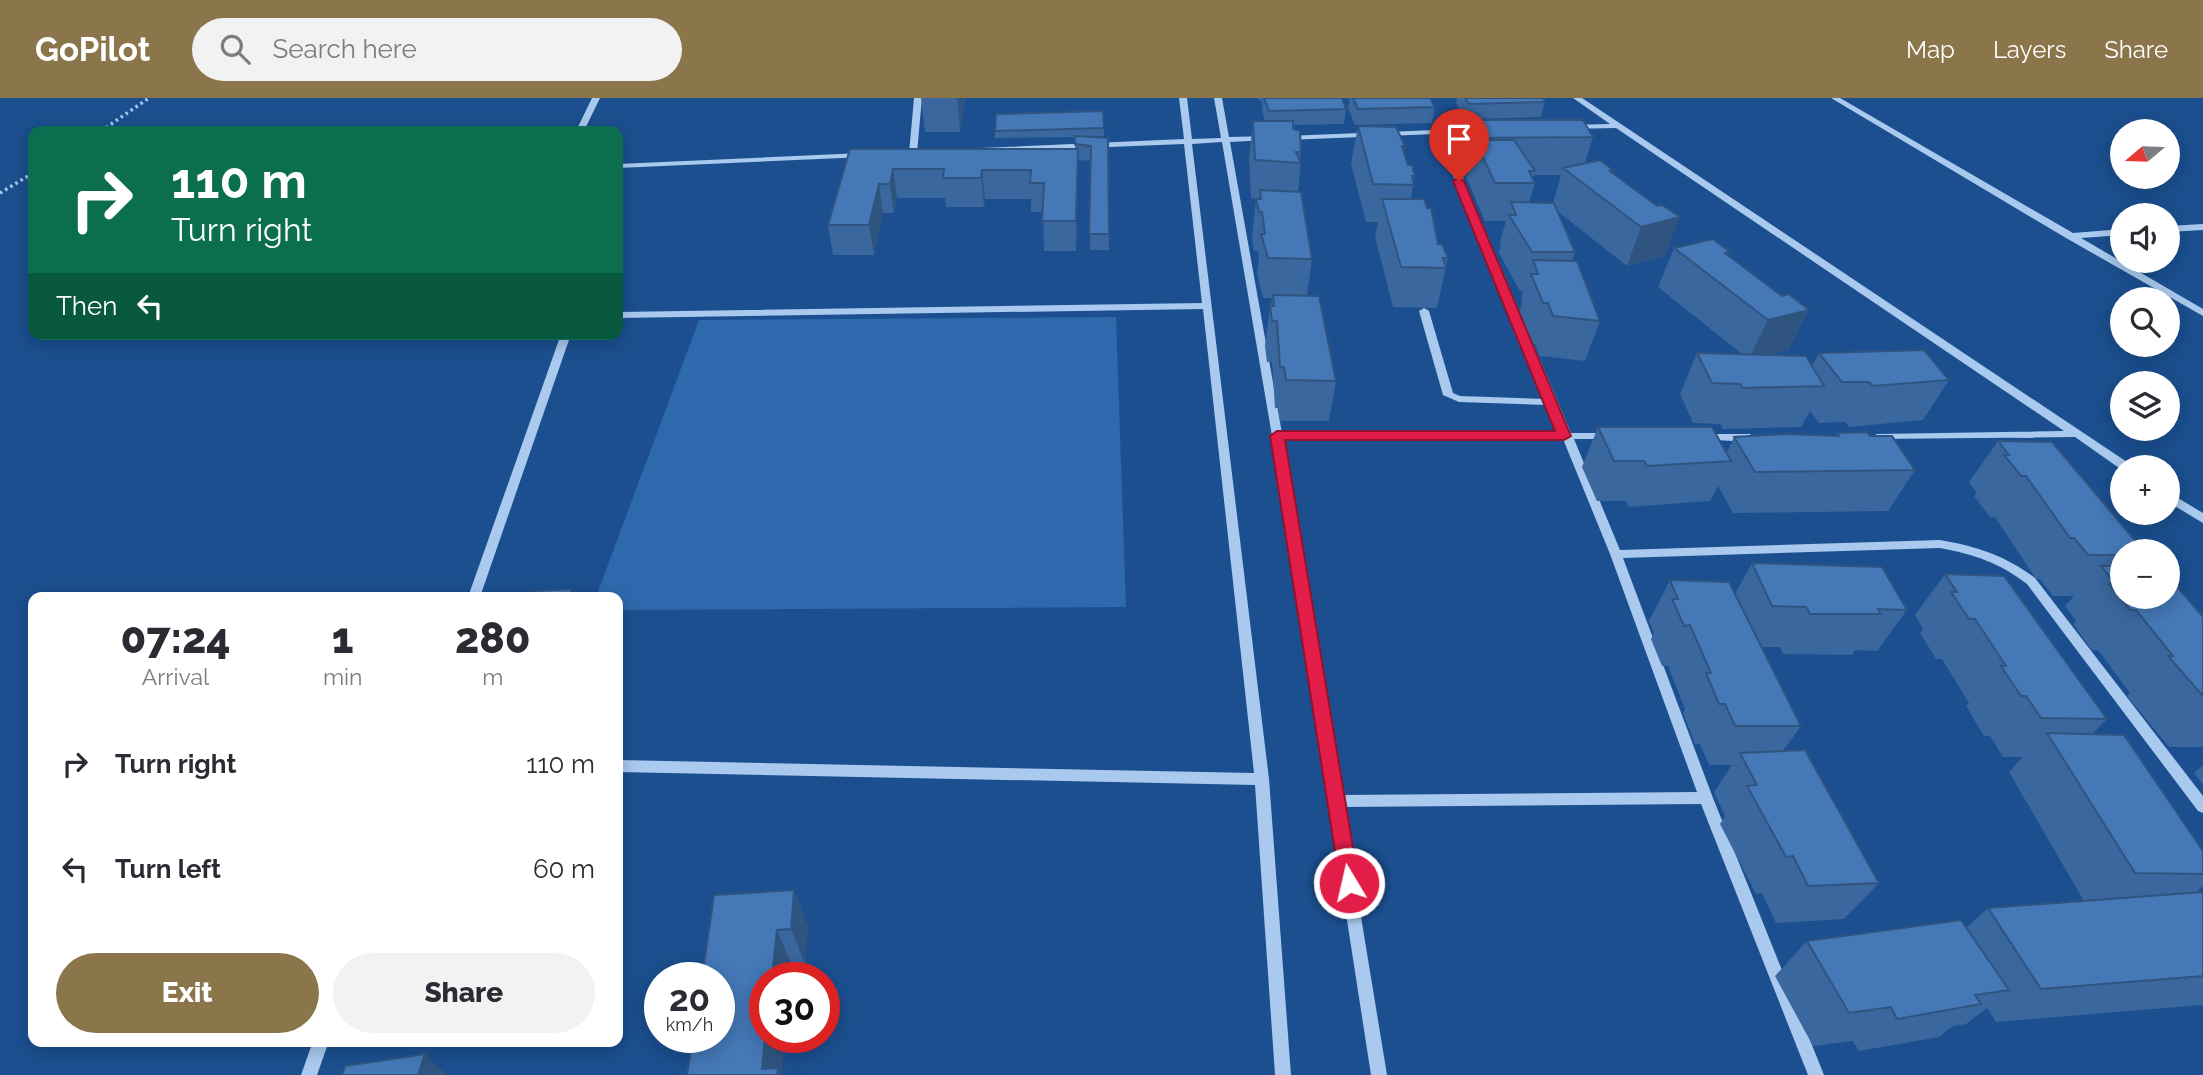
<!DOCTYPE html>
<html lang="en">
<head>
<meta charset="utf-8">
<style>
	:root { --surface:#fff; --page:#f2f2f3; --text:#2b2b33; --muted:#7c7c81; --accent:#8a764a }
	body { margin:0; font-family:Raleway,sans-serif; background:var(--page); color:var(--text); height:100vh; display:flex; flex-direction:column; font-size:26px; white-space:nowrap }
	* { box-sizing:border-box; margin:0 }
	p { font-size:23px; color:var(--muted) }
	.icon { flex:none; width:38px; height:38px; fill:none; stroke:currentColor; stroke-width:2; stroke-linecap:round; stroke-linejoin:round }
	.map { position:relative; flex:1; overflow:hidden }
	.side { position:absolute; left:28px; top:494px; width:595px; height:455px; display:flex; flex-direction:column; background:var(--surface); border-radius:14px; box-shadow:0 4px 18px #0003 }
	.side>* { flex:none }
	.hud { position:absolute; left:28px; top:28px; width:595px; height:214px; border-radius:14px; box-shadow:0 4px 18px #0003; background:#0b6e4f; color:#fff; overflow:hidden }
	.needle { width:46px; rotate:251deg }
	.controls { position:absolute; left:2110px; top:21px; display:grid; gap:14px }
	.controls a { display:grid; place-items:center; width:70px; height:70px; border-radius:50%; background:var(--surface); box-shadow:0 4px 18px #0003; font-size:35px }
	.speed { position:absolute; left:644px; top:864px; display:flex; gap:14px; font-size:35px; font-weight:700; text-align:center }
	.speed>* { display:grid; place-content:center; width:91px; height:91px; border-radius:50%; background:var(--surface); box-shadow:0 4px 18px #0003; line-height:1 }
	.speed small { font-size:18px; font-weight:400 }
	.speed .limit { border:10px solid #d22; background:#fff; color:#111 }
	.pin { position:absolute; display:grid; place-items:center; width:60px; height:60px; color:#fff; margin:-72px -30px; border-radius:50% 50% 50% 0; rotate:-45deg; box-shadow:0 0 7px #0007 }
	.pin .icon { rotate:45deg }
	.me { position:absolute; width:77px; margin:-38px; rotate:351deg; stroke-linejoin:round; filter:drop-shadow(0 0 5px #0008) }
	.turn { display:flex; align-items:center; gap:24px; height:147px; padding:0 28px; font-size:32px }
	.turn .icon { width:91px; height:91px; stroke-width:2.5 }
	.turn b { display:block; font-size:49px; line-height:60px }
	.then { display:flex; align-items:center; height:66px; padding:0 28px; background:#0003; gap:14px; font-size:26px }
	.eta { display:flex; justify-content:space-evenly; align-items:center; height:119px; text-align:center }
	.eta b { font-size:42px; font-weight:800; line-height:49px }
	.button { display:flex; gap:14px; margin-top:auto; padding:14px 28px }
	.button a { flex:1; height:80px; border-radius:42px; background:var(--accent); color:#fff; font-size:28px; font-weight:800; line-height:80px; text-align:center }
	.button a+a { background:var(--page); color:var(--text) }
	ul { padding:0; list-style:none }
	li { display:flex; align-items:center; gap:21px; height:105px; padding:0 28px }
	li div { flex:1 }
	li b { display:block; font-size:26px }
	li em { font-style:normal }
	header { display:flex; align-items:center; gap:42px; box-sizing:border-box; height:98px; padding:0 35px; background:var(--accent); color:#fff }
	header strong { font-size:33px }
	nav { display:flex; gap:38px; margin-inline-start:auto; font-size:24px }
	.search { width:490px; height:63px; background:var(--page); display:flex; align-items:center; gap:18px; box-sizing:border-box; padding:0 24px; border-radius:38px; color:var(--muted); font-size:26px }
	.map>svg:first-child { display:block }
</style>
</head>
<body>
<header>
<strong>GoPilot</strong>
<div class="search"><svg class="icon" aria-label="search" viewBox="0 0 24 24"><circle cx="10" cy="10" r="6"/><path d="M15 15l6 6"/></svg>Search here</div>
<nav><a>Map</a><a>Layers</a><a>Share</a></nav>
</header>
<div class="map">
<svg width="2203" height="977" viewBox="0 0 2203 977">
	<rect width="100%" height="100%" fill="#1b4f8f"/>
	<path fill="#2e69ad" d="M1116 219 1126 509 618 512V499H596L699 222Z"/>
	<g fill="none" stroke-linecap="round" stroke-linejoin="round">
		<path stroke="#a9c9ee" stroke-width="3.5" stroke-dasharray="2.5 3.5" stroke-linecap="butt" d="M101 33 149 0
			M0 95 33 75"/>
		<path fill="#a9c9ee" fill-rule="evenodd" d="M592 0H600L584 33H576Z
			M914 0H922L917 55 913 57 909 55Z
			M1179 0H1187L1192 41 1221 40 1214 0H1222L1229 39 1268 38 1272 40 1268 42 1230 44 1282 335H1560L1548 307 1459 304 1443 297 1419 213 1424 210 1429 213 1453 295 1460 298 1546 301 1436 36 1286 42 1282 40 1286 38 1485 30V34H1482L1444 35 1571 335H1610L1615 338 1610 341H1574L1620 452 1940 442C1976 448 2006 458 2035 480L2203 698V715L2198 713 2027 486C2000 465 1973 456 1940 450L1623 460 1713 700 1824 977H1808L1701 706 1343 709 1387 977H1371L1272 338 1222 44 1192 46 1269 681 1291 977H1275L1255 687 618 674V662L1254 675 1203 211 618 220V214L1202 205 1184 46 982 54 978 52 982 50 1184 41ZM1283 341H1563L1610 456 1697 694 1341 697Z
			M1573 0H1582L2130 366 2131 369H2123L2122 372 2075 339 1873 341 1872 339 1877 336 2064 333 1616 30 1567 31 1566 29 1570 27 1610 26Z
			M1831 0H1840L2073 135 2123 131V137L2081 140 2203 211V218L2066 140Z
			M862 55 866 57 865 59 618 70V66Z
			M2203 126V132L2168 134V128Z
			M561 236H571L480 499H468Z
			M1702 336H1750L1755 340 1750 344 1698 341 1697 339Z
			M2168 394 2203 415V425L2168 404Z
			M313 943H329L317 977H301Z"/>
	</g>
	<path fill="#3a679d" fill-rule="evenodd" d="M921 0H965L960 34H925Z
		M1258 0H1342L1346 11 1344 26 1293 27V31L1301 54 1300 63 1301 65 1298 94 1312 161 1307 198 1336 283 1329 323H1280L1278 310H1275L1272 264H1267L1265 248 1270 208H1271L1272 200H1263L1257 175 1259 159 1258 153H1254L1252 140 1256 101H1259L1251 100 1249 60 1253 23H1265L1262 11V3H1259Z
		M1347 0H1430L1435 9 1432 25 1355 27 1348 10 1350 1Z
		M1457 0H1543L1545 4 1541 19 1465 21 1456 5Z
		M1470 22 1593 39 1585 65 1614 73 1613 76 1665 158 1627 168 1557 113 1575 154 1572 163 1600 223 1585 263 1540 258 1535 246 1530 245 1519 215 1522 205 1521 201 1523 193H1520L1499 155 1501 146 1500 143 1506 123H1485L1466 79 1468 75 1461 59ZM1534 77H1561L1553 105H1529L1535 85 1533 81Z
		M1358 28 1405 48 1404 54 1408 67 1415 78 1411 101 1448 160 1437 210 1393 209 1375 139 1378 124H1366L1351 66Z
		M1104 30V38H1084L1108 40 1109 152H1090L1091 63 1078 62 1076 153H1044L1043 114H1031V101H985L984 109H946L945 100H897L894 115H883L874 157H833L828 127 850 51H1075V39L995 40V33Z
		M1674 150 1728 158 1789 252 1767 257 1812 268 1819 255 1949 282 1923 322 1849 329 1845 324 1819 325 1810 313 1801 329 1723 331 1720 326 1693 325 1680 296 1697 255 1742 256 1658 189Z
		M1598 329 1727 354 1734 339 1835 338 1837 335 1870 338 1915 372 1888 413 1733 415 1718 388 1710 403 1629 409 1626 403H1597L1582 369Z
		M1998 343 2123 453V499L2203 519V649H2169L2127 598 2130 595 2098 552H2092L2073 526 2076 523 2065 508 2074 498H2053L2040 481H2036L1995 419H1990L1974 398 1977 395 1969 384Z
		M1752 465 1907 512 1877 553 1855 552 1852 557 1783 556 1780 549H1761L1801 628 1783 653 1879 785 1844 821 1776 825 1762 795 1756 796 1720 726 1725 718 1714 694 1732 667H1709L1700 646H1695L1683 615 1685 611 1668 568H1662L1651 541 1654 535 1649 523 1670 482 1735 496Z
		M1945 476 2107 621 2092 636 2203 753V788L2195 795 2203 794V907L1996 924 1987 910 1966 926 1953 928 1939 939 1859 953 1853 943 1813 948 1775 878 1807 843 1966 830 1988 810 2084 803 2009 674 2023 659H2003L1990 638H1984L1966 608 1969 605 1942 561H1936L1920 535 1923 531 1915 517Z
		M2203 667V687L2194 675Z
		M714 797 808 828 805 866 792 867 781 977H687Z"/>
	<path fill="#305480" d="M957 0H965L960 34Z
		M1078 51V80L1076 153V123Z
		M893 71 897 100 894 115 890 86Z
		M982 72 985 101 984 109 981 80Z
		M879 86 883 115 874 157 869 127Z
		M1680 119 1665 158 1627 168 1641 129Z
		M1809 212 1789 252 1748 262 1768 222Z
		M572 491 576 499H569Z
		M794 792 808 828 805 866 791 831Z
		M777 832 792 867 791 880H772Z
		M765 940H785L781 977H765L762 971Z
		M425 956 447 977H418Z"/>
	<path fill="#4478b7" stroke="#305480" stroke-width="2" d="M1264 0H1342L1346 11 1269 13Z
		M1353 0H1430L1435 9 1358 11Z
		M1465 0H1543L1545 4 1469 6Z
		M1103 13 1104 30 995 33 996 16Z
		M1470 22H1583L1593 39 1478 40Z
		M1253 23H1293V31L1300 33 1301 54H1296L1301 65 1255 62Z
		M1358 28 1396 29 1405 48H1402L1408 67H1412L1415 78H1412L1414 87 1373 86Z
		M1075 38 1108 40 1109 136H1089L1091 48 1075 46Z
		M1475 42H1514L1535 73H1529L1535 85H1495Z
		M850 51H1078L1076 123H1042L1044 85H1030L1031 72H982L981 80H943L944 71H893L890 86H879L869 127H828Z
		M1600 62 1614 73H1610L1657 108 1662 107 1680 119 1641 129 1563 70Z
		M1260 92 1301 94 1312 161 1268 160 1261 136H1265L1262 114H1259L1256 101H1261Z
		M1382 101H1424L1427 110H1431L1438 146H1442L1448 160H1443L1446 170 1401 169Z
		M1511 104 1554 105 1575 154H1532L1509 117H1516Z
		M1713 141 1730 154 1725 155 1782 198 1789 196 1809 212 1768 222 1674 150Z
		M1533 162 1577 163 1600 223 1553 218 1548 205H1543L1531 176H1538Z
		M1273 197 1319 198 1336 283 1286 282 1284 269H1280L1277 223H1272L1270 208H1274Z
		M1924 252 1949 282 1873 288 1869 284H1842L1819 255Z
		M1697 255 1806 258 1824 288 1743 290 1740 286 1712 285Z
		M1598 329H1712L1731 363 1647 368 1644 363H1614Z
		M1867 334 1870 338H1892L1915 372 1755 374 1734 339 1786 336 1839 338 1837 335Z
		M1998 343 2052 344 2144 453H2123V457H2088L2074 440H2070L2026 378H2021L2004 357H2009Z
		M1752 465 1882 469 1907 512 1878 511 1881 516H1810L1806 509 1772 508Z
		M2101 468H2123V499H2168V478L2203 519V598L2168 558H2173L2136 512H2130L2109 486 2115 485Z
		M1945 476 2004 478 2107 621 2041 620 2026 598H2021L2001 568H2006L1975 521H1969L1951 494H1957Z
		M1670 482 1729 484 1801 628H1735L1725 606H1719L1706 575H1711L1690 527 1684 528 1672 501H1678Z
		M572 491 569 499H534L536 493Z
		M2047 635 2124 637 2203 753V776L2135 775Z
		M1805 652 1879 785 1808 788 1793 758 1786 759 1747 688 1757 687 1740 655Z
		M794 792 791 831 777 832 772 880H765V940L762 971 778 970 777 977H687L693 940H719V880H702L714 797Z
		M2203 794V878L2041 891 1988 810Z
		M1961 822 2009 892 1975 897 1981 906 1897 921 1891 909 1849 915 1807 843Z
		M425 956 418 977H342L345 968Z"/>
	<path fill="#e11d48" stroke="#92132f" stroke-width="2" d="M1459 79 1464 83 1571 338 1564 342H1285L1359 785 1356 791 1349 794 1342 791 1340 785 1270 338 1277 333H1555L1453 83Z"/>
</svg>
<div class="controls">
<a><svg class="needle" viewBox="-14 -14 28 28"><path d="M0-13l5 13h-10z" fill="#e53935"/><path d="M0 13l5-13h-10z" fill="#7c7c81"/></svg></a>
<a><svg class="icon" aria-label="sound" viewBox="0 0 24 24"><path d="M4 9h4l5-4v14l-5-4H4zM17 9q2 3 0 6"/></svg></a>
<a><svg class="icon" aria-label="search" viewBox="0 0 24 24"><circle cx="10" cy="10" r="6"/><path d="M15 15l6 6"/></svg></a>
<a><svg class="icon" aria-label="layers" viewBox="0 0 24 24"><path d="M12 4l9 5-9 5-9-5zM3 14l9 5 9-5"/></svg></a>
<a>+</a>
<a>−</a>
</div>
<div class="speed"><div>20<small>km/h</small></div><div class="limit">30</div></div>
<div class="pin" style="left:1459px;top:83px;background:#d93025"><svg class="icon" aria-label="arrive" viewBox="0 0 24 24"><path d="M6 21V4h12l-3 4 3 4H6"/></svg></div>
<svg class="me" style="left:1349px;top:785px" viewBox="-20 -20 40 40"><circle r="17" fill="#e11d48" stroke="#fff" stroke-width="3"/><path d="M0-11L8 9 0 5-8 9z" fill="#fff"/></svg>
<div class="hud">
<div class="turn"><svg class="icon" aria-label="right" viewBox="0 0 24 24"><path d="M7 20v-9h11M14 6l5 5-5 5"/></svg><div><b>110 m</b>Turn right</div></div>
<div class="then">Then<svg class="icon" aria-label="left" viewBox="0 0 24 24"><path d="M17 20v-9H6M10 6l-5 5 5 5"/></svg></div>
</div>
<section class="side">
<div class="eta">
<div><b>07:24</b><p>Arrival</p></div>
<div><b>1</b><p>min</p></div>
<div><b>280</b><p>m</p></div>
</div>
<ul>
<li><svg class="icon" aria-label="right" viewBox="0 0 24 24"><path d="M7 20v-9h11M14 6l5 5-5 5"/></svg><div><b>Turn right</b></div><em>110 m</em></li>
<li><svg class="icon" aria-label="left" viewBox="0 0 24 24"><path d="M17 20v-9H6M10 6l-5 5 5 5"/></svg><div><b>Turn left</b></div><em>60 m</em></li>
</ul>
<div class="button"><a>Exit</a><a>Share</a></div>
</section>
</div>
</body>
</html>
